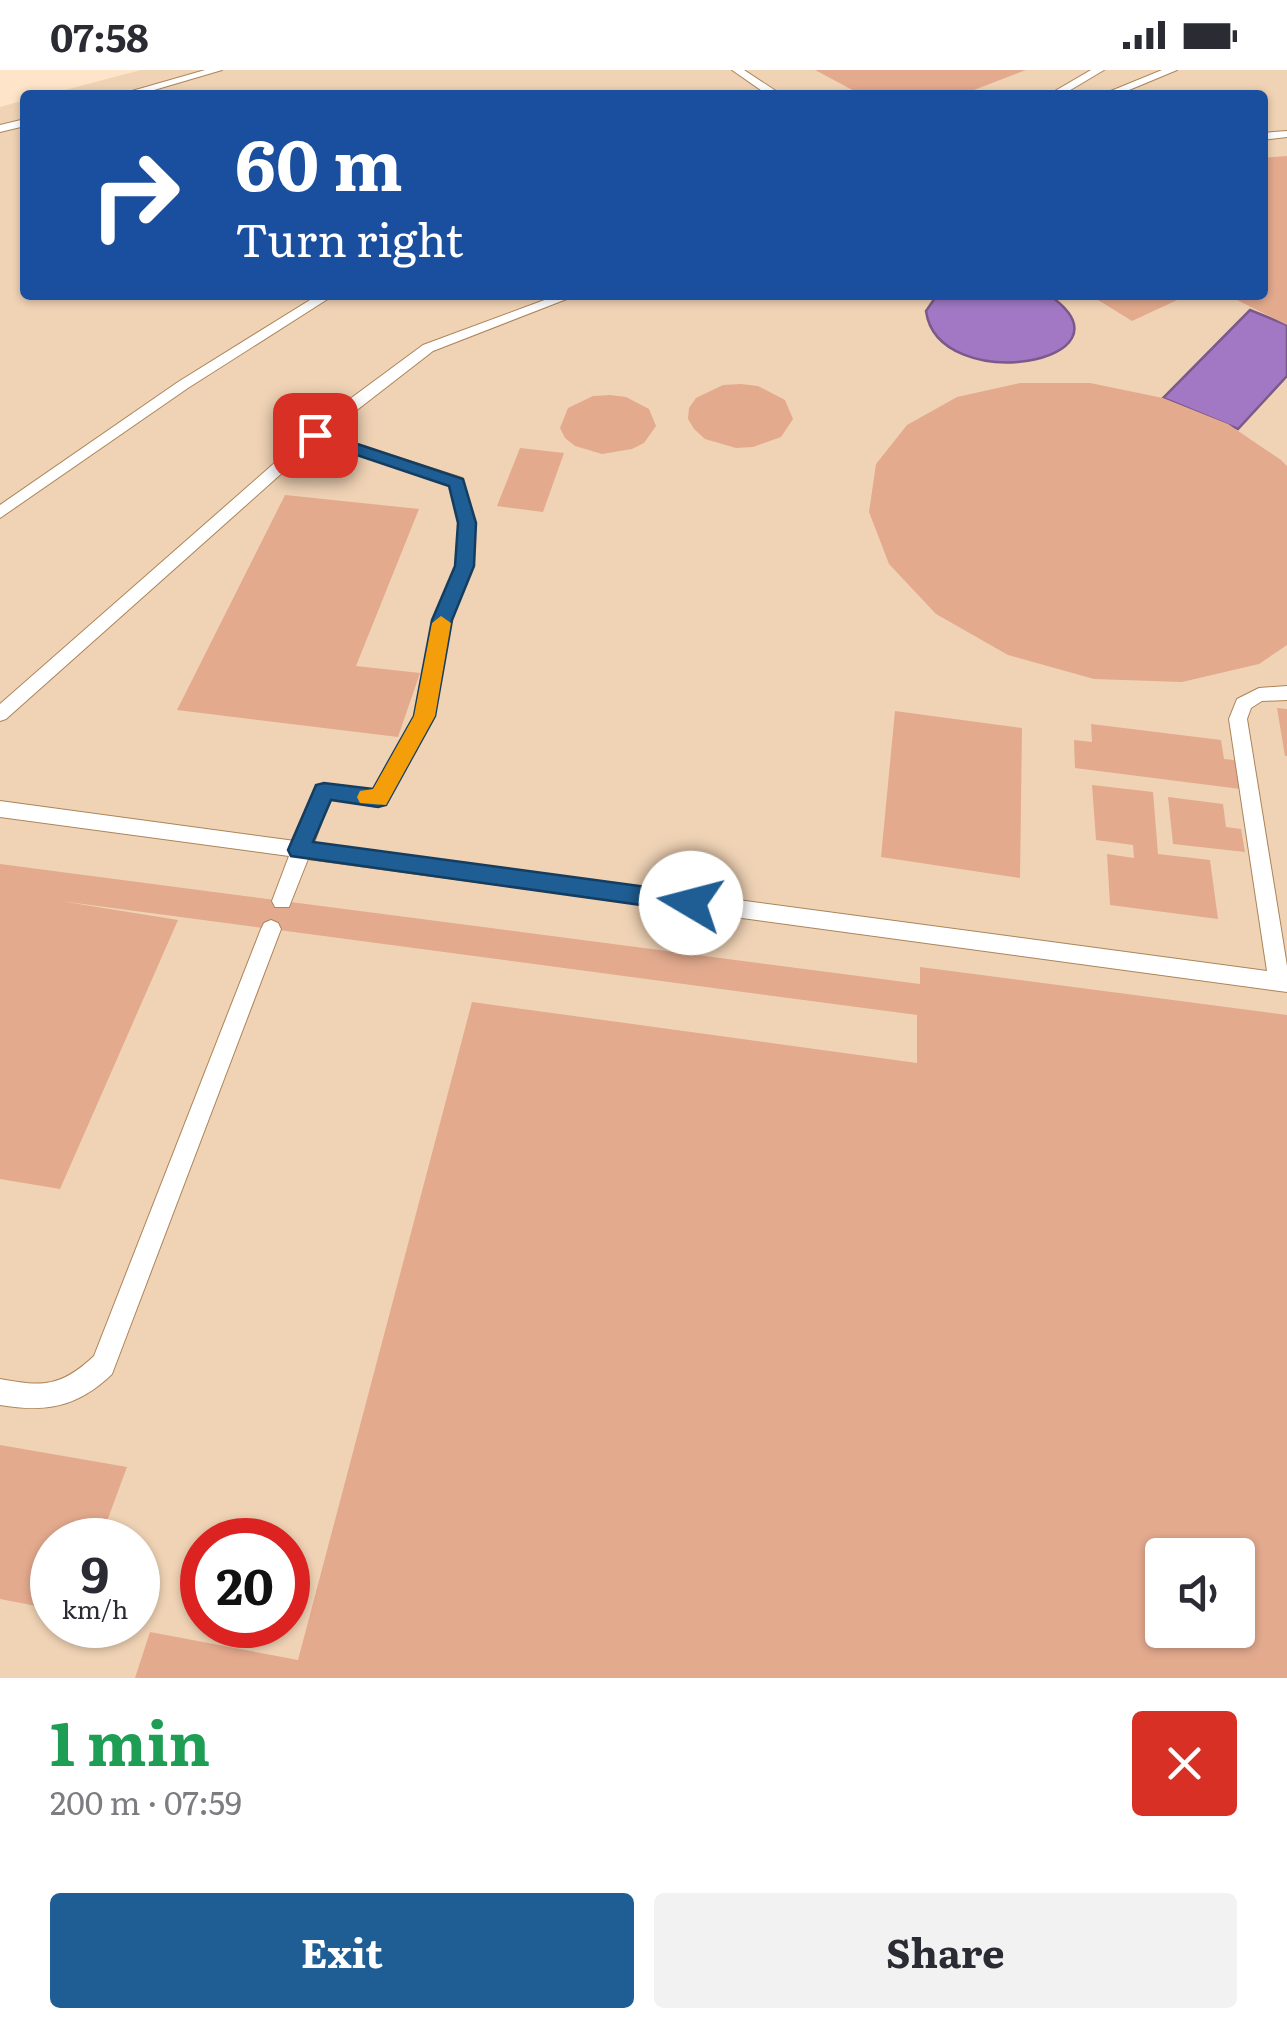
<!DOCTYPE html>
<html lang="en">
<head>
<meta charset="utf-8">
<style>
	:root { --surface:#fff; --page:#f2f2f3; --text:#2b2b33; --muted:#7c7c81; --accent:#1e5e94 }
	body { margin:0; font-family:Literata,serif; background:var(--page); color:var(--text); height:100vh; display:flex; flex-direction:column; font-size:38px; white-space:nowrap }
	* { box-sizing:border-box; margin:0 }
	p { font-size:32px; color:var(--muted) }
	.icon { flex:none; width:55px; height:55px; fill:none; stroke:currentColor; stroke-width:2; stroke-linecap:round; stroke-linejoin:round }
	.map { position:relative; height:1608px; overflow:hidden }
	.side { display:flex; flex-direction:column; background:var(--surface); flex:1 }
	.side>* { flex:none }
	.top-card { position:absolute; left:20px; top:20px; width:1248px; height:210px; border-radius:10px; box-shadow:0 2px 8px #0004; background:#1a4fa0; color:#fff; overflow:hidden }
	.tools { position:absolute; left:1145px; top:1468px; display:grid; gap:20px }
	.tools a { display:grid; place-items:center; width:110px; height:110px; border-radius:10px; background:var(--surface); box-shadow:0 2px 8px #0004; font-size:50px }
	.speed { position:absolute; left:30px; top:1448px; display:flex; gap:20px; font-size:50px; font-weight:700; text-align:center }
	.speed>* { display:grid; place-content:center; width:130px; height:130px; border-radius:50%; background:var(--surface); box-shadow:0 2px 8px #0004; line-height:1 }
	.speed small { font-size:25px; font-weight:400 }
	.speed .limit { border:15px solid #d22; background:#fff; color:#111 }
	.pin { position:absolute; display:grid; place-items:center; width:85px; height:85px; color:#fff; margin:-42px; border-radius:20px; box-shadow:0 5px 15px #0006 }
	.me { position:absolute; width:110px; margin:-55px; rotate:278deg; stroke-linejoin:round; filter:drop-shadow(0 0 8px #0008) }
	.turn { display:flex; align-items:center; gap:35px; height:210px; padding:0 50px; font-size:45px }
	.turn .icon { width:130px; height:130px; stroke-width:2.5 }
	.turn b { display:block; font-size:70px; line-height:85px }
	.round { display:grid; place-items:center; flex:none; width:105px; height:105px; border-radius:10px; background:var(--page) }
	.overview { display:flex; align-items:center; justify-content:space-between; height:170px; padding:0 50px }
	h1 { font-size:60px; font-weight:700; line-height:75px; color:#1e9e55 }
	.primary-button { display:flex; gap:20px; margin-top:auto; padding:20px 50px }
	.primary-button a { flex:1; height:115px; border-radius:10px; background:var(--accent); color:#fff; font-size:40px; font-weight:700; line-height:115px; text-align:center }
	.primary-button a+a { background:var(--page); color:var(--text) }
	.status { display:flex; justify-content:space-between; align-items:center; height:70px; padding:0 50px; background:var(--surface); direction:ltr }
	.status svg { height:28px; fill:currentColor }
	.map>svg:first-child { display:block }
</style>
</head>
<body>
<div class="status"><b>07:58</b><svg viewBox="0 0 49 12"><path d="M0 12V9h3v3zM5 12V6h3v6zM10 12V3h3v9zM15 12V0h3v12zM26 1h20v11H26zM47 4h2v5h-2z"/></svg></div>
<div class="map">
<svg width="1287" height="1608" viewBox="0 0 1287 1608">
	<rect width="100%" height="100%" fill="#fee4c8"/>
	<path fill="#f0d3b5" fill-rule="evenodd" d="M141 0H1287V1608H0V37L25 30V225H1262V25H46ZM52 1470H138V1555H52ZM202 1470H288V1555H202ZM1162 1485H1238V1560H1162Z"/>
	<path fill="#a278c5" stroke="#7b598a" stroke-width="2.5" d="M937 225H1049C1145 292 938 328 926 241Z
		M1250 240 1287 255V306L1238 359 1163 328Z"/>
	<path fill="#e3aa8e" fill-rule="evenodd" d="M815 0H1026L961 25H862Z
		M1287 86V255L1227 225H1262V88Z
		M1090 225H1188L1132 251Z
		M1020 313H1090L1163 328 1228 354 1281 390 1287 396V575L1259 594 1182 612 1094 609 1008 585 936 544 889 494 869 442 876 394 907 355 957 327Z
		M741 314 758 316 785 330 793 349 781 367 753 377 736 378 705 369 694 359 688 349 689 338 696 328 723 315Z
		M610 325 626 327 649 339 656 356 644 373 632 379 602 384 575 376 565 368 560 358 568 338 593 326Z
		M520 378 564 383 543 442 497 436Z
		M285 425 419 439 356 596 420 603 398 667 177 640Z
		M1277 638 1287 639V686H1285Z
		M895 641 1022 658 1020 808 881 787Z
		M1091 654 1221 670 1224 689 1244 691 1248 720 1075 698 1074 670 1092 672Z
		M1092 715 1153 722 1158 784 1210 790 1218 849 1110 835 1107 784 1134 788 1133 775 1096 770Z
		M1168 727 1223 734 1226 757 1241 759 1245 782 1173 774Z
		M0 794 920 914V897L1287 945V1608H135L150 1562 298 1590 472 932 917 993V945L60 831 178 850 60 1119 0 1109ZM1162 1485H1238V1560H1162Z
		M0 1375 127 1397 100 1470H52V1539L0 1529Z"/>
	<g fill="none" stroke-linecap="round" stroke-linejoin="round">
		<g stroke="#ac8458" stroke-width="2">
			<path id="lane" d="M205 0H222L137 25H118Z
				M732 0H744L782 25H768Z
				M1091 0H1104L1062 25H1048Z
				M1162 0H1177L1117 25H1101Z
				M25 49V56L0 62V55Z
				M1287 61V67L1262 70V63Z
				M318 225H334L188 318 0 448V435L178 312Z
				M558 225H577L433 281 326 364 462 408 475 453 472 496 451 550 434 646 385 734 378 737 330 729 314 773 1267 901 1229 649 1237 629 1259 618 1287 616V630L1262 631 1251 638 1247 649 1287 896V922L308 789 289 837H275L272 831 289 786 0 747V731L295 771 317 716 324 714 373 721 416 646 433 550 456 496 459 453 450 415 318 371 6 649 0 651V634L335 340 423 275Z
				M271 850 278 853 281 859 112 1304C78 1337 46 1343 0 1335V1309C43 1317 61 1317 94 1286L261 859 264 853Z"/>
		</g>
		<use href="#lane" fill="#fff" fill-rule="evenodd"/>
	</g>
	<path fill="#1e5e94" stroke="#143d60" stroke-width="2.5" d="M315 360 463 409 476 453 474 496 452 550 435 646 386 735 378 737 331 730 313 772 691 823 699 826 703 833 699 840 691 842 291 786 288 780 316 715 324 713 373 719 414 646 432 550 455 496 458 453 449 416 309 369 306 365Z"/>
	<path fill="#f59e0b" d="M441 546 451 553 435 646 386 735 360 733 357 727 360 721 373 719 414 646 432 553Z"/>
</svg>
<div class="tools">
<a><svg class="icon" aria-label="sound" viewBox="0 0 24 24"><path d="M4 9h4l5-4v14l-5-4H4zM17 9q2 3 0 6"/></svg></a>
</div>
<div class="speed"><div>9<small>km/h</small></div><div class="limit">20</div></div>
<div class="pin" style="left:315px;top:365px;background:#d93025"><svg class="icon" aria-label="arrive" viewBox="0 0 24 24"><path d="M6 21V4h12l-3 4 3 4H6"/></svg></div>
<svg class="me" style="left:691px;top:833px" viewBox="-20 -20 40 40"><circle r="19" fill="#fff"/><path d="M0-13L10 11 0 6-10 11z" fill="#1e5e94"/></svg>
<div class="top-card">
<div class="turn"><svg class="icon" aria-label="right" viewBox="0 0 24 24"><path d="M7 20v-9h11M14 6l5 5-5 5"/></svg><div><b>60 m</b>Turn right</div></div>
</div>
</div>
<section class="side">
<div class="overview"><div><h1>1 min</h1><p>200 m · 07:59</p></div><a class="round" style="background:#d93025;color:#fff"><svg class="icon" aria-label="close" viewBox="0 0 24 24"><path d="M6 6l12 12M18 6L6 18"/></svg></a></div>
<div class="primary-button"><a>Exit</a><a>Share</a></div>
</section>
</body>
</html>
